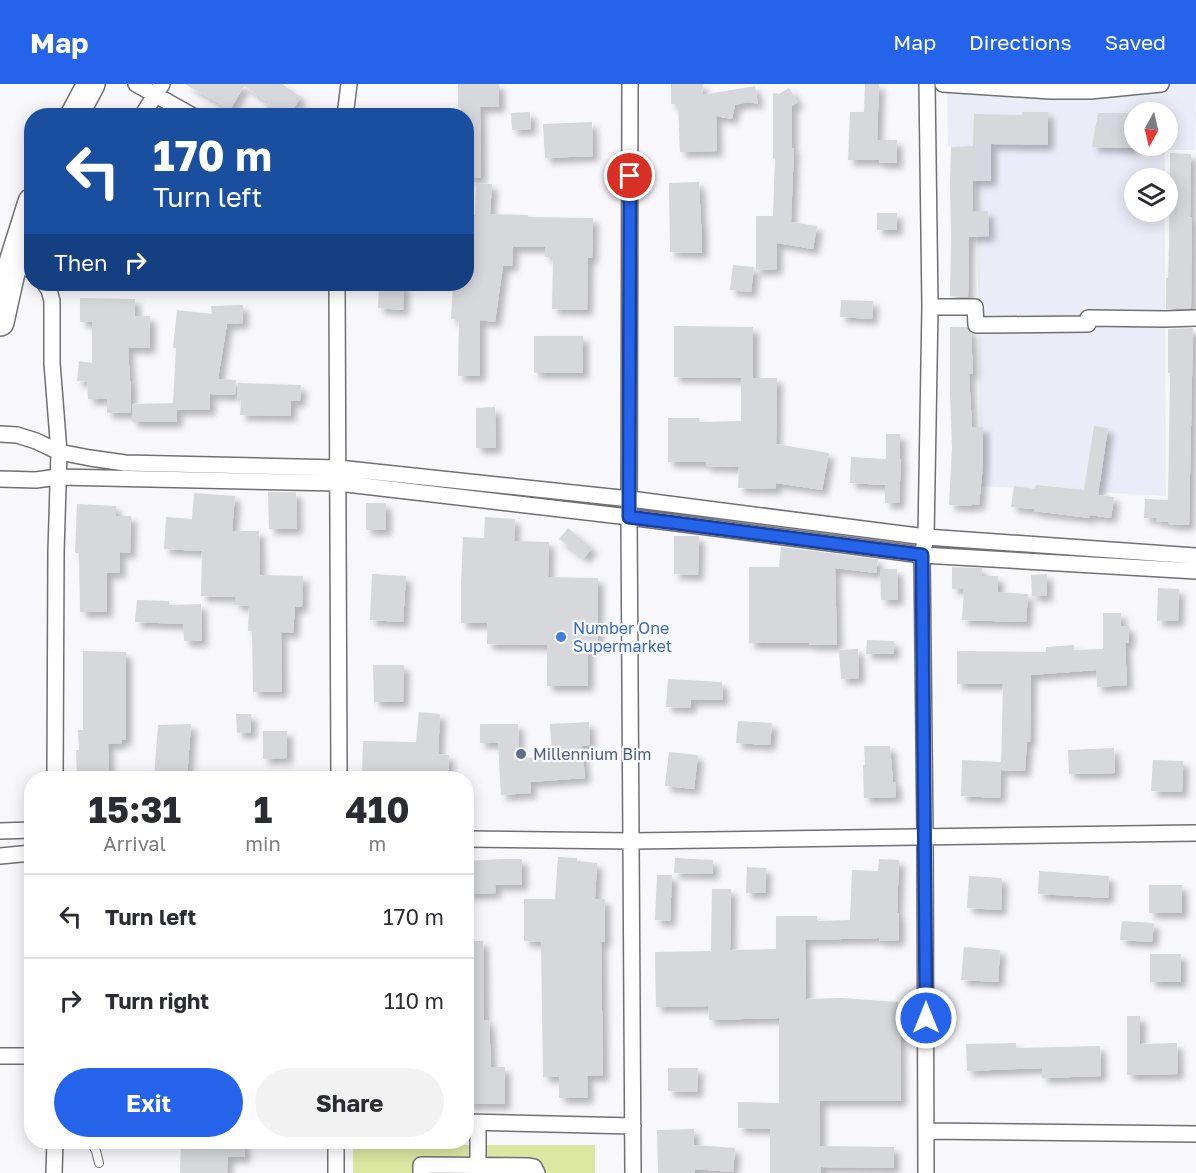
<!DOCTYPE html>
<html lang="en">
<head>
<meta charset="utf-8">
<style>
	:root { --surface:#fff; --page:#f2f2f3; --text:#2b2b33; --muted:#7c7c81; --line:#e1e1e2; --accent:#2563eb }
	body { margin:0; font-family:"Golos Text",sans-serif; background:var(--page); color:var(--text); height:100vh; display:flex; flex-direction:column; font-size:22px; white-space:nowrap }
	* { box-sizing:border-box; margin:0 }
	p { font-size:20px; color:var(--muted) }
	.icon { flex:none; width:33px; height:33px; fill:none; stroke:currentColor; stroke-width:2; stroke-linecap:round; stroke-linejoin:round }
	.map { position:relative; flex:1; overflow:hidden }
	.sheet { position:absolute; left:24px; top:687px; width:450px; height:378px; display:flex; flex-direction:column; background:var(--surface); border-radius:24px; box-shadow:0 3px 15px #0003 }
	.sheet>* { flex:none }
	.guide { position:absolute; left:24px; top:24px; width:450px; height:183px; border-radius:24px; box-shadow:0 3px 15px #0003; background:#1a4fa0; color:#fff; overflow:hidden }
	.needle { width:39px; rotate:188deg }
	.tools { position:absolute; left:1124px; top:18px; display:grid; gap:12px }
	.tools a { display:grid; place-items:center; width:54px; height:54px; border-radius:50%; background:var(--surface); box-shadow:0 3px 15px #0003; font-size:30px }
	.pin { position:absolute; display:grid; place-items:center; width:51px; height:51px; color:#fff; margin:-26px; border:3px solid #fff; border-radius:50%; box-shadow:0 2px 6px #0007 }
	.me { position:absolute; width:66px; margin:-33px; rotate:0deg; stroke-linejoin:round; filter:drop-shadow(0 0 4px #0008) }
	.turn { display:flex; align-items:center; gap:21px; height:126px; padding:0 30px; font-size:27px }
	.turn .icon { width:78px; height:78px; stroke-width:2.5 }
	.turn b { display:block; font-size:42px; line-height:51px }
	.then { display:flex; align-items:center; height:57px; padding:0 30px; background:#0003; gap:12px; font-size:22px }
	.eta { display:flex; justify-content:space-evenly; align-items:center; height:102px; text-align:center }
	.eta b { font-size:36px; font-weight:700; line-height:42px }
	.primary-button { display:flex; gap:12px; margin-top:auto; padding:12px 30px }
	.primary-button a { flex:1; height:69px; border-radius:36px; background:var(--accent); color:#fff; font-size:24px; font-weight:700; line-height:69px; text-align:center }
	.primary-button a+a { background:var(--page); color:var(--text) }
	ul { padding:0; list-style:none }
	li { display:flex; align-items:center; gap:18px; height:84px; padding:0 30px; border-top:2px solid var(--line) }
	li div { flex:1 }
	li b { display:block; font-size:22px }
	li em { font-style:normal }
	header { display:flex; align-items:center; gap:36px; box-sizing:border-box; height:84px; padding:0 30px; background:var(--accent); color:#fff }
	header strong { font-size:28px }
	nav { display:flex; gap:33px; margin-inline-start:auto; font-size:21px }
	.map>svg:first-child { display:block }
</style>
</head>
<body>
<header>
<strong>Map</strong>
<nav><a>Map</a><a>Directions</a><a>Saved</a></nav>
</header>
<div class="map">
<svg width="1196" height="1089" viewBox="0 0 1196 1089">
	<defs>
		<filter id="shadow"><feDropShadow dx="5.5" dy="5.5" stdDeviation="3" flood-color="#0004"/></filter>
	</defs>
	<rect width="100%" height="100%" fill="#f7f7fc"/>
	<path fill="#ebecf8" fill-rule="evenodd" d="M947 0H1196L1195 66H1165V94H1134V128H1165L1166 412 981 402 976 63H948ZM1134 28H1167V62H1134Z"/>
	<path fill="#dce7a1" d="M353 1061H595V1089H353Z"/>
	<path fill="#d7d8dc" filter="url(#shadow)" d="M185 0H282L301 13 289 32H261L269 19 244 2 230 26Z
		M458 0H499V23H480L481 94 466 93V32H461V24H458Z
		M671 0H703L702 11 755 2 758 20 748 18 735 21 732 35 716 32 717 67 680 68 678 20H671Z
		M865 0H879L877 56H897V79H879V76H848L850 28H864Z
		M789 4 798 18 792 22V64H794L791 138 817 142 813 165 777 159V185L756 186V132H773L775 74 773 75V9L779 10Z
		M530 28 531 45 512 46 511 29Z
		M1022 28H1048V61L991 60V97H973V127H988L989 152 969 153 968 213 950 212 951 155 950 98 951 63 973 62 974 30 1022 31Z
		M1098 29H1134V64L1092 63Z
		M592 38 593 72 545 74 543 40Z
		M1170 69 1191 70 1190 133H1192L1191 224 1166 225V194H1168L1169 160Z
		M699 98 701 140H702V169L670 168 669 99Z
		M476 99 492 100 490 130 528 131V133L593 134 592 174H588L587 226 552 225 553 173H545V163H513L512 182H503L495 238 480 236V292H458L459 235H451L453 200H466V131H475Z
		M877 129H897V146H877Z
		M733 181 754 183 751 208 730 206Z
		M379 200H404L403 226 378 224Z
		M80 214 135 215V232H150V264H128L130 297H131V329H107V315H88L87 298 77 297 79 277 92 279V238H80Z
		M841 216 873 217 872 235 840 233Z
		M243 221V239L227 240 218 295 236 296 235 311 210 310V326H177V338H132V320L173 319 176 264H173L177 226 212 230 211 222Z
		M674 242 753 243V294H777L776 360 829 369 822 406 776 399V405L738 404 739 383 706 382V378H668V334H699V338L741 337V294L674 293Z
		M950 243H967L971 249 973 290H969L972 343H983V381L979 421 972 420V422L949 421 952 363 950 308Z
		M1193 244 1189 441 1168 440V438L1156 437V434H1144L1145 415 1168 416 1170 289H1168V245Z
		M534 252H583V289H534Z
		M238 299 301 301 300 317H291V332L240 331 241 315H237Z
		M495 323 496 364H476V324Z
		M1094 342 1108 344 1098 411 1114 413 1111 434 1090 431V434L1034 427V425L1011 423 1014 402 1035 405 1036 401 1084 406Z
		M886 350H900V375H901L899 419H885V401L850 399 851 373 886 375Z
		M268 408H296L297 445H269Z
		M194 409 235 412 232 447H259L260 491 303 492 302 523H295L293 549 281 548 282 608H253L252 547H248L249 522 235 521V513L201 512 202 467 164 465 166 433 192 435Z
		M366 419H386V446H366Z
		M77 420 116 422V432H131L130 469 120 468V489H107V528H80L79 469H75Z
		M485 433 515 435 514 457 549 458 548 493 598 494V561H588V602H547V561L487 560V539H461V500L463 453 484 454Z
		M568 444 592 464 584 474 559 455Z
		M674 452H699L698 491 674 490Z
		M781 463 878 475 876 489 835 484 837 561H809V559H749V483H779Z
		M952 483 982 484V492H998V508L1028 510 1026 538 962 536 964 505H952Z
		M880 485H897L898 516H881Z
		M372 490 406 492 403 538 370 536Z
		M1047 490V512H1032L1031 491Z
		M1158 504 1179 505 1178 537H1157Z
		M137 516 169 517V521L201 520 202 557H184L183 540 135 538Z
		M1103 529H1121V542H1129V559H1125L1127 601 1097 603 1096 586 1031 591 1030 658 1027 657 1025 687 1001 686 1003 600H957V567L1046 568V563L1074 561V566L1103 565Z
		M867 556 894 557V570H866Z
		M858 565 859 594 841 595 839 566Z
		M83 567 126 568V656H121L122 659 108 660 109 692 77 693 76 666H79L78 646H83Z
		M373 581H404L403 618H374Z
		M668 595 722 598 723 616H691L690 624 666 623Z
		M419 628 440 630 438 670 449 671 448 694H416V692L362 691 363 657 416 658Z
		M236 630H251V649H237Z
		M738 637 772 639 770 661 736 659Z
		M589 638 590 661 582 662 585 694 530 698 531 709 501 711 498 659H480V640H518L519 674 552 673 550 640Z
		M191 640 187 694H154L158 641Z
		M263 647H287V674L263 675Z
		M864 662H890L893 698H896V713L864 714 863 681H865Z
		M1114 664 1115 689 1069 690 1068 666Z
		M669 668 698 671 694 705 665 702Z
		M962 676 1001 678 1000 714 961 712Z
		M1153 676 1183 677 1182 708 1151 707Z
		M558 773 577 774V777L597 779 595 815H605V858H601L603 992H587L588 1014H559V993H543L541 858 524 857V815H555Z
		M675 774 713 776V790L674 789Z
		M504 775H522V801H495L496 809 466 810V777Z
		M879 775 899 776 897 829H899V856L879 857V854L805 856 806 915 842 914 898 918 897 937H900L901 1017H820V1062L894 1063V1084L821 1083V1089H770V1045L738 1044V1018L779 1019V934L709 936 708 922 656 923 655 868 711 867 712 805H731L730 866 776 865V832H817V837L850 836 852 786 878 787Z
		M747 783 766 784 765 809H746Z
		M1039 787 1109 792 1108 814 1038 810Z
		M657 791H672L670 837 655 836Z
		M969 792 1002 794 1001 826 967 824Z
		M1149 801H1182V829H1149Z
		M1122 837 1154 839 1152 858 1120 856Z
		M466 857H483L484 937 489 936 491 983H505V1020H466Z
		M964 863 1000 866 998 898 961 896Z
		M1150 870H1181V898H1150Z
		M1127 932H1140V960L1177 959 1178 990 1127 991Z
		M1016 959V964L1100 962 1101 992 1042 994V984L967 987 966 960Z
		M668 984H698L697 1008 668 1007Z
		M694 1045V1061L735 1064 733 1088 695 1085V1089H658L657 1046Z
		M181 1058H244L245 1073H228L227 1089H180Z"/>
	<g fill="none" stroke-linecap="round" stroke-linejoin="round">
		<g stroke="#707074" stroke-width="10">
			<path id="lane" d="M91 1058 96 1067 99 1079"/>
		</g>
		<g stroke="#707074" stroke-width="18">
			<path id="street" d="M136 0 193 32
				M630 0 629 433 633 1089
				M943 0 1051 7H1090L1161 0
				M142 32 162 0
				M345 32 349 0
				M14 175 32 187
				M45 200 49 206 52 217V279L59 368 56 468 55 694
				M337 200 339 694
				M930 223H975L976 241 1088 240V234L1165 235 1196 234
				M0 350 17 351 36 357 59 368 90 374 125 379 338 384 630 415 926 453 1196 472
				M0 395 36 396 58 393 338 399 629 433 922 471 1196 487
				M0 747 32 746
				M466 755 632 757 1196 749
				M0 772 32 769
				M0 972H32
				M466 1038 633 1042
				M478 1043V1081
				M926 1047 1196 1050
				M54 1089 55 1058
				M336 1089V1058
				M421 1089V1081L529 1082 534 1083 537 1089
				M926 1089 925 753 922 471 926 453 930 223 927 0"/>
		</g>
		<g stroke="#707074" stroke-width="30">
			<path id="highway" d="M74 32 91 0
				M0 238 14 175 32 118"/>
		</g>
		<use href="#lane" stroke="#fff" stroke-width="8"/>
		<use href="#street" stroke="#fff" stroke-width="15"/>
		<use href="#highway" stroke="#fff" stroke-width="27"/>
	</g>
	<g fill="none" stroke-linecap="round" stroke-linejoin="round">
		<g stroke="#184099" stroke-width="15">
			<path id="route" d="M630 92 629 433 922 471 926 934"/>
		</g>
		<use href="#route" stroke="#2563eb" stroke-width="10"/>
	</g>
	<circle fill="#3f7fe0" stroke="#f7f7fc" stroke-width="2" cx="561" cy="553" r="6"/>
	<circle fill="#5c6f8a" stroke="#f7f7fc" stroke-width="2" cx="521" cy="670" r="6"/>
	<g text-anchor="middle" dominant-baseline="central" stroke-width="4.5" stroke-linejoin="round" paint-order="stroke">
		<g font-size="16" fill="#366cbe" stroke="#f7f7fc" text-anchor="start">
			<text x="573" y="544">Number One<tspan x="573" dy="18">Supermarket</tspan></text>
		</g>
		<g font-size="16" fill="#4e5e75" stroke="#f7f7fc" text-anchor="start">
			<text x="533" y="670">Millennium Bim</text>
		</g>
	</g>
</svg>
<div class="tools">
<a><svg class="needle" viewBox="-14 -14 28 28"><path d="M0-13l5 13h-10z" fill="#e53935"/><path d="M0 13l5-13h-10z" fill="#7c7c81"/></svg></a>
<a><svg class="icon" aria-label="layers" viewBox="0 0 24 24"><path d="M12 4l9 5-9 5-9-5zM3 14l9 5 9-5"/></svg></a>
</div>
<div class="pin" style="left:630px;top:92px;background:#d93025"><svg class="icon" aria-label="arrive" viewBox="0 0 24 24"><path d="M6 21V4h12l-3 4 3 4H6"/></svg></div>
<svg class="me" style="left:926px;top:934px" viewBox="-20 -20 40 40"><circle r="17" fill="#2563eb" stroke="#fff" stroke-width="3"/><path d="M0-11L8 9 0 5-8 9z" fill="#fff"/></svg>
<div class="guide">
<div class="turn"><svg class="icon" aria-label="left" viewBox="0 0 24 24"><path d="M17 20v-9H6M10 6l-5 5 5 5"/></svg><div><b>170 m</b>Turn left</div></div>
<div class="then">Then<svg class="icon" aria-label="right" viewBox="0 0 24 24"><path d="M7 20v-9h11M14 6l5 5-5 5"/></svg></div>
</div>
<section class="sheet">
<div class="eta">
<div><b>15:31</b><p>Arrival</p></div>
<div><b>1</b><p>min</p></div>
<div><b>410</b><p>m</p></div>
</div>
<ul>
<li><svg class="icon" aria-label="left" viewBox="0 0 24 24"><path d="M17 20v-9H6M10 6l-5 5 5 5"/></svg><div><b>Turn left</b></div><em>170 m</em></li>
<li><svg class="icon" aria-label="right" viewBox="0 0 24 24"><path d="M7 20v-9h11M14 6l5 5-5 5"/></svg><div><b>Turn right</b></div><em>110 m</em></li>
</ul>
<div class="primary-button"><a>Exit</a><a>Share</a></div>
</section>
</div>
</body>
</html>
